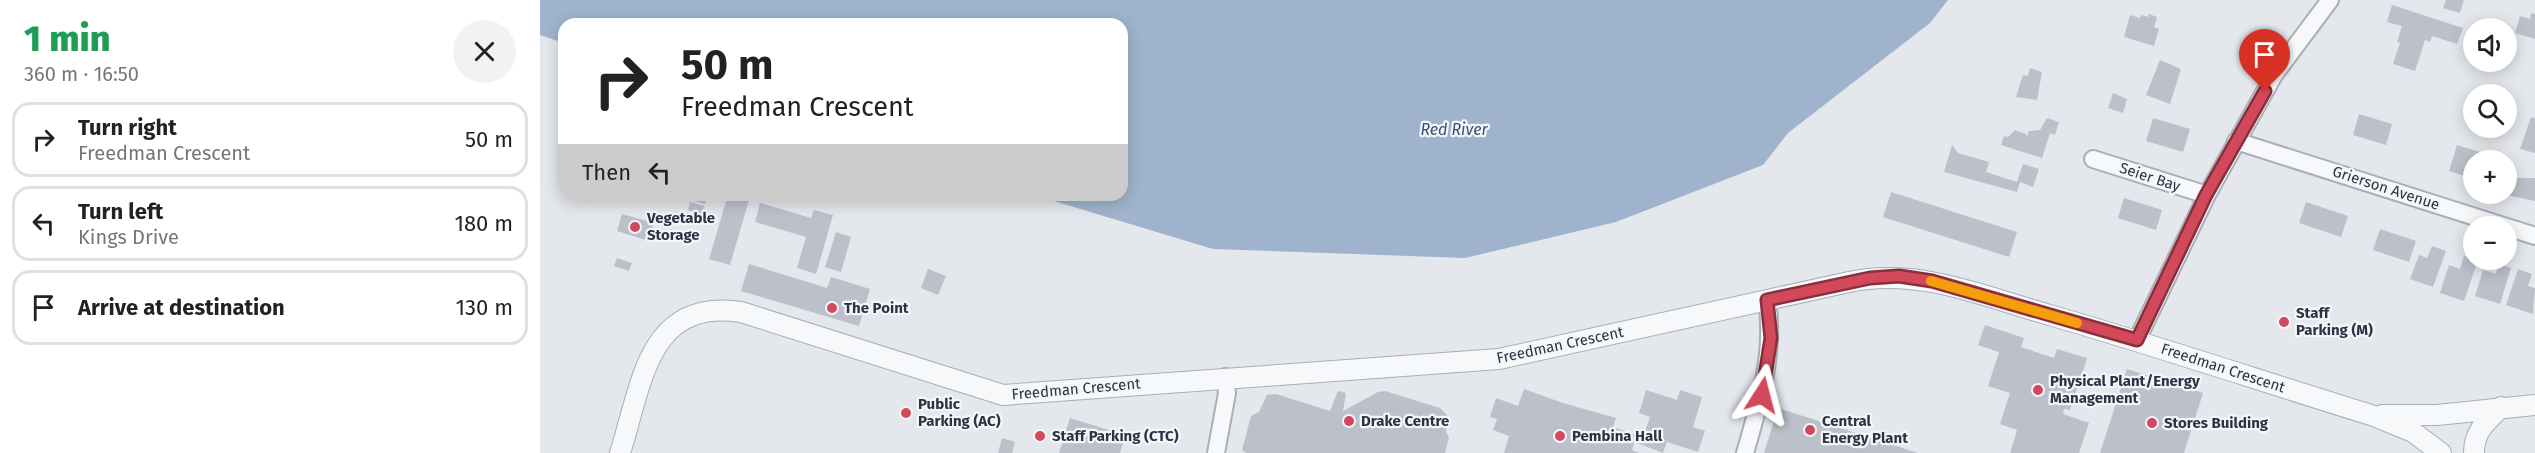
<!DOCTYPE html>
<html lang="en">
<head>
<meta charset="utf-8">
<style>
	:root { --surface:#fff; --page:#f2f2f2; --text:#222; --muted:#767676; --line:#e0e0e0 }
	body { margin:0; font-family:"Fira Sans",sans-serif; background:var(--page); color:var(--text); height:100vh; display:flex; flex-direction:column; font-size:22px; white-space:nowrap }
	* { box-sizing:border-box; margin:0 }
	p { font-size:20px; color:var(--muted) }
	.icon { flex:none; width:33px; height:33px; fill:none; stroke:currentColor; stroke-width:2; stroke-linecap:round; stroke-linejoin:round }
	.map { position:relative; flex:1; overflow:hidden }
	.side { display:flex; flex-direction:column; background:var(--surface); width:540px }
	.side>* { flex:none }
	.hud { position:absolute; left:18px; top:18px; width:570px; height:183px; border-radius:18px; box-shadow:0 3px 15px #0003; background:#fff; color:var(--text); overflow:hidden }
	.tools { position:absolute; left:1923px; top:18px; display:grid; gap:12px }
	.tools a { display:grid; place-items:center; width:54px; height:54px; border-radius:50%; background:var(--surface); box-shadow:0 3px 15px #0003; font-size:30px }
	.pin { position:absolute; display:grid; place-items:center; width:51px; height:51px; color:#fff; margin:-62px -26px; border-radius:50% 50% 50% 0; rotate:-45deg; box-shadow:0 0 6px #0007 }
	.pin .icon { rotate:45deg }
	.me { position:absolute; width:66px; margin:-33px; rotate:9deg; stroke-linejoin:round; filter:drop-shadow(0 0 4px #0008) }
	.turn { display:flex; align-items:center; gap:21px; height:126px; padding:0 24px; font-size:27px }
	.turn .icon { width:78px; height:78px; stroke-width:2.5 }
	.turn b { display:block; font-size:42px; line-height:51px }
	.then { display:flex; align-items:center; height:57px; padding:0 24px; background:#0003; gap:12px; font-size:22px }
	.round { display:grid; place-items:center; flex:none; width:63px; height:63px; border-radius:32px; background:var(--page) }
	.headline { display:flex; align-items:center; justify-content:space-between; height:102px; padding:0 24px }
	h1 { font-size:36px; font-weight:800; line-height:45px; color:#1e9e55 }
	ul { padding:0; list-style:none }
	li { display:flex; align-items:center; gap:18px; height:75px; margin:0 12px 9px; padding:0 12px; border:3px solid var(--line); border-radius:18px }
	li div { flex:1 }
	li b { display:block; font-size:22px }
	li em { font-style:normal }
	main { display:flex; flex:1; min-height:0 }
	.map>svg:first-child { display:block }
</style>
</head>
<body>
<main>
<section class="side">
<div class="headline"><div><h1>1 min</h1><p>360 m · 16:50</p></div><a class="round"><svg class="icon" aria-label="close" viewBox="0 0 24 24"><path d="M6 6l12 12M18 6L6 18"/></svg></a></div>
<ul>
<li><svg class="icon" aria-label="right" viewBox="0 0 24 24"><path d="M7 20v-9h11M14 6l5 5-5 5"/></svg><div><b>Turn right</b><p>Freedman Crescent</p></div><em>50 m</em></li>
<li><svg class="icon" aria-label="left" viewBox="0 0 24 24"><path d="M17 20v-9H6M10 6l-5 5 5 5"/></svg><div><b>Turn left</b><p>Kings Drive</p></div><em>180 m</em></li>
<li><svg class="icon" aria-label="arrive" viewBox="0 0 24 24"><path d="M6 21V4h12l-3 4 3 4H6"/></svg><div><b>Arrive at destination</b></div><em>130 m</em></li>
</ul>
</section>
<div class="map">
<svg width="1995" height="453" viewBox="0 0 1995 453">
	<rect width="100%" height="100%" fill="#e4e7ec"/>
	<path fill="#9fb4cc" d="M0 0H1408L1390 23 1248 133 1223 165 1076 222 925 258 673 249 494 195H582V24H24V43L0 35Z"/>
	<path fill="#bbc0ca" d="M1906 0H1924L1920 13 1903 8Z
		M1852 5 1923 28 1917 44 1892 36 1890 42 1885 40 1875 71 1853 64 1860 43 1857 42 1862 26 1847 22Z
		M1991 13 1995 14V39L1975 33 1980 16 1990 19Z
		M1609 14 1617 17 1614 27 1619 29 1614 46 1584 37 1590 15 1600 18 1601 15 1608 17Z
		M1620 60 1641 69 1630 104 1606 95Z
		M1490 68 1502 72 1497 100 1476 97 1483 75 1488 76Z
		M1573 93 1587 99 1583 113 1568 108Z
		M1819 114 1852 124 1846 145 1813 135Z
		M1991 117 1995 118V153L1980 149Z
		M1507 118 1519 122 1515 135 1510 133 1502 158 1461 145 1464 136 1468 137 1475 130 1486 134 1487 137 1489 131 1500 130Z
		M1613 118 1650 129 1643 152 1606 141Z
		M1412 145 1418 153 1449 162 1446 172 1477 182 1483 164 1499 169 1493 187 1480 182 1477 192 1404 172Z
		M1917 145 1949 155 1947 160H1934V179L1909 171Z
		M1967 178H1995V201L1966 195Z
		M1351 192 1477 232 1469 257 1343 217Z
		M152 195H168L165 204 151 200Z
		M188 195 209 200 190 265 169 259Z
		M1584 198 1622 210 1616 230 1578 218Z
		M150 202 164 206 162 214 148 210Z
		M1766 202 1808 216 1801 237 1759 223Z
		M220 203 271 218 274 210 293 215 276 274 257 268 266 237 215 222Z
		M82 214 114 223 109 241 77 231Z
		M1840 229 1876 241 1869 262 1833 250Z
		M296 232 311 237 301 272 285 267Z
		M1892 246 1906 251 1893 287 1870 279 1879 255 1887 258Z
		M1924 256 1938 260 1924 301 1900 293 1909 265 1920 269Z
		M77 258 92 263 89 271 74 266Z
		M209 264 287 288 291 277 330 289 319 326 201 291Z
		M1959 264 1971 268 1960 304 1935 296 1943 270 1956 274Z
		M388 269 406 276 398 295 381 288Z
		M1978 269 1992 274 1988 286 1995 288 1993 314 1966 305Z
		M1445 325 1484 338 1481 347 1514 358 1517 349 1547 358 1530 410 1524 409 1523 414 1549 423 1539 453H1470L1477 430 1460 424 1470 393 1448 386 1459 352 1438 345Z
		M1587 369 1663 393 1644 453H1560Z
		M984 389 1023 403 1076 418 1073 427 1103 437 1110 417 1099 413 1106 390 1137 400 1140 390 1162 397 1153 427 1165 431 1158 452 1127 442 1123 453 1071 433 1070 436 1094 443 1092 450 1099 453H964L969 436 953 430 957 419 950 417 956 398 978 406Z
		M798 391 806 393 803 411 838 392 845 391 900 408 907 415 906 432 909 437 905 453H706L702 450 711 416 719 412 727 395 736 394 790 411Z
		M1238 408 1378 453H1224Z
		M530 418 585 435 580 453H519Z
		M462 438 475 442 472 453H458Z"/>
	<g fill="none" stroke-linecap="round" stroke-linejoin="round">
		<g stroke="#a9aeb7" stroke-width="20">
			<path id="minor" d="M1696 141 1995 236
				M1553 159 1667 195
				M1597 340 1667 195 1734 75 1790 0
				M676 453 687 393 685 377
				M1205 453C1220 401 1235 354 1227 300"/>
		</g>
		<g stroke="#a9aeb7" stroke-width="22">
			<path id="tertiary" d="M1842 415H1897L1995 405
				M80 453C102 385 107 298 201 312L463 395 959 359 1309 282C1379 267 1445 297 1513 316 1620 347 1727 383 1834 416L1873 432 1901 453
				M1934 453C1934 431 1946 422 1961 407"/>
		</g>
		<use href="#minor" stroke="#f7f8fa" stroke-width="16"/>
		<use href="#tertiary" stroke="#f7f8fa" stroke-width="20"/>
	</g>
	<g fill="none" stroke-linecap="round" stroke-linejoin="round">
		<g stroke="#882f3b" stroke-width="15">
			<path id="route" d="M1222 395 1231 338 1227 300 1330 278 1359 276 1392 281 1597 340 1666 195 1725 91"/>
		</g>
		<use href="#route" stroke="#d1495b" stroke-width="10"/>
		<path stroke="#f59e0b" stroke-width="10" d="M1391 281 1537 323"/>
	</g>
	<g fill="#d1495b" stroke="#f4f6f9" stroke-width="2">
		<circle cx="95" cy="227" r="6"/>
		<circle cx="292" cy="308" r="6"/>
		<circle cx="1744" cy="322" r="6"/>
		<circle cx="1498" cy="390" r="6"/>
		<circle cx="366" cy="413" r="6"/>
		<circle cx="809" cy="421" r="6"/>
		<circle cx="1612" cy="423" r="6"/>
		<circle cx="1270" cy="430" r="6"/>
		<circle cx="500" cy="436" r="6"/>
		<circle cx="1020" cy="436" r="6"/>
	</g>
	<g text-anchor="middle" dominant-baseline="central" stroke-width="4.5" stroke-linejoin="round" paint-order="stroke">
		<g font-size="15" fill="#2b3445" stroke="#f4f6f9">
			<text transform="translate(1610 177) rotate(18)">Seier Bay</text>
			<text transform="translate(1846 188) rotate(18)">Grierson Avenue</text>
			<text transform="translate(1020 345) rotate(-12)">Freedman Crescent</text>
			<text transform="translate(1683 368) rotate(18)">Freedman Crescent</text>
			<text transform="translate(536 389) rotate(-5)">Freedman Crescent</text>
		</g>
		<g font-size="15" font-weight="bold" fill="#2b3445" stroke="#f4f6f9" text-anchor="start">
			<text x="107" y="218">Vegetable<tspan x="107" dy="17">Storage</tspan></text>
			<text x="304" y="308">The Point</text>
			<text x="1756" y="313">Staff<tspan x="1756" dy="17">Parking (M)</tspan></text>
			<text x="1510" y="381">Physical Plant/Energy<tspan x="1510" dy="17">Management</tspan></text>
			<text x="378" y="404">Public<tspan x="378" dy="17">Parking (AC)</tspan></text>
			<text x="821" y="421">Drake Centre</text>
			<text x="1282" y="421">Central<tspan x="1282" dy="17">Energy Plant</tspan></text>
			<text x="1624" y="423">Stores Building</text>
			<text x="512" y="436">Staff Parking (CTC)</text>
			<text x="1032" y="436">Pembina Hall</text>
		</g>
		<g font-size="16" font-style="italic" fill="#34527a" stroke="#f4f6f9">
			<text x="914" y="129">Red River</text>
		</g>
	</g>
</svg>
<div class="tools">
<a><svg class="icon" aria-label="sound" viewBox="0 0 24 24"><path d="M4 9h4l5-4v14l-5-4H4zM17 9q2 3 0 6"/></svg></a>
<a><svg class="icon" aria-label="search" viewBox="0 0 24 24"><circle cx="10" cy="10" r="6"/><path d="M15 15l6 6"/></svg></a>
<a>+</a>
<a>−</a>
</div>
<div class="pin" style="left:1725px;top:91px;background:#d93025"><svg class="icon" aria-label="arrive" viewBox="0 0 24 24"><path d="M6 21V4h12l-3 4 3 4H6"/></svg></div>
<svg class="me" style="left:1222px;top:395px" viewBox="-20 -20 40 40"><path d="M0-17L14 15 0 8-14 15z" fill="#d1495b" stroke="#fff" stroke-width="4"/></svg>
<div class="hud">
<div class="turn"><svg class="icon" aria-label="right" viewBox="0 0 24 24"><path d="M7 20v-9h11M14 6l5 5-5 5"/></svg><div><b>50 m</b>Freedman Crescent</div></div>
<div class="then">Then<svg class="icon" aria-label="left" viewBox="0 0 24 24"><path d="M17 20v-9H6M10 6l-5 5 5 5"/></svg></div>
</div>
</div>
</main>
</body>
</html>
